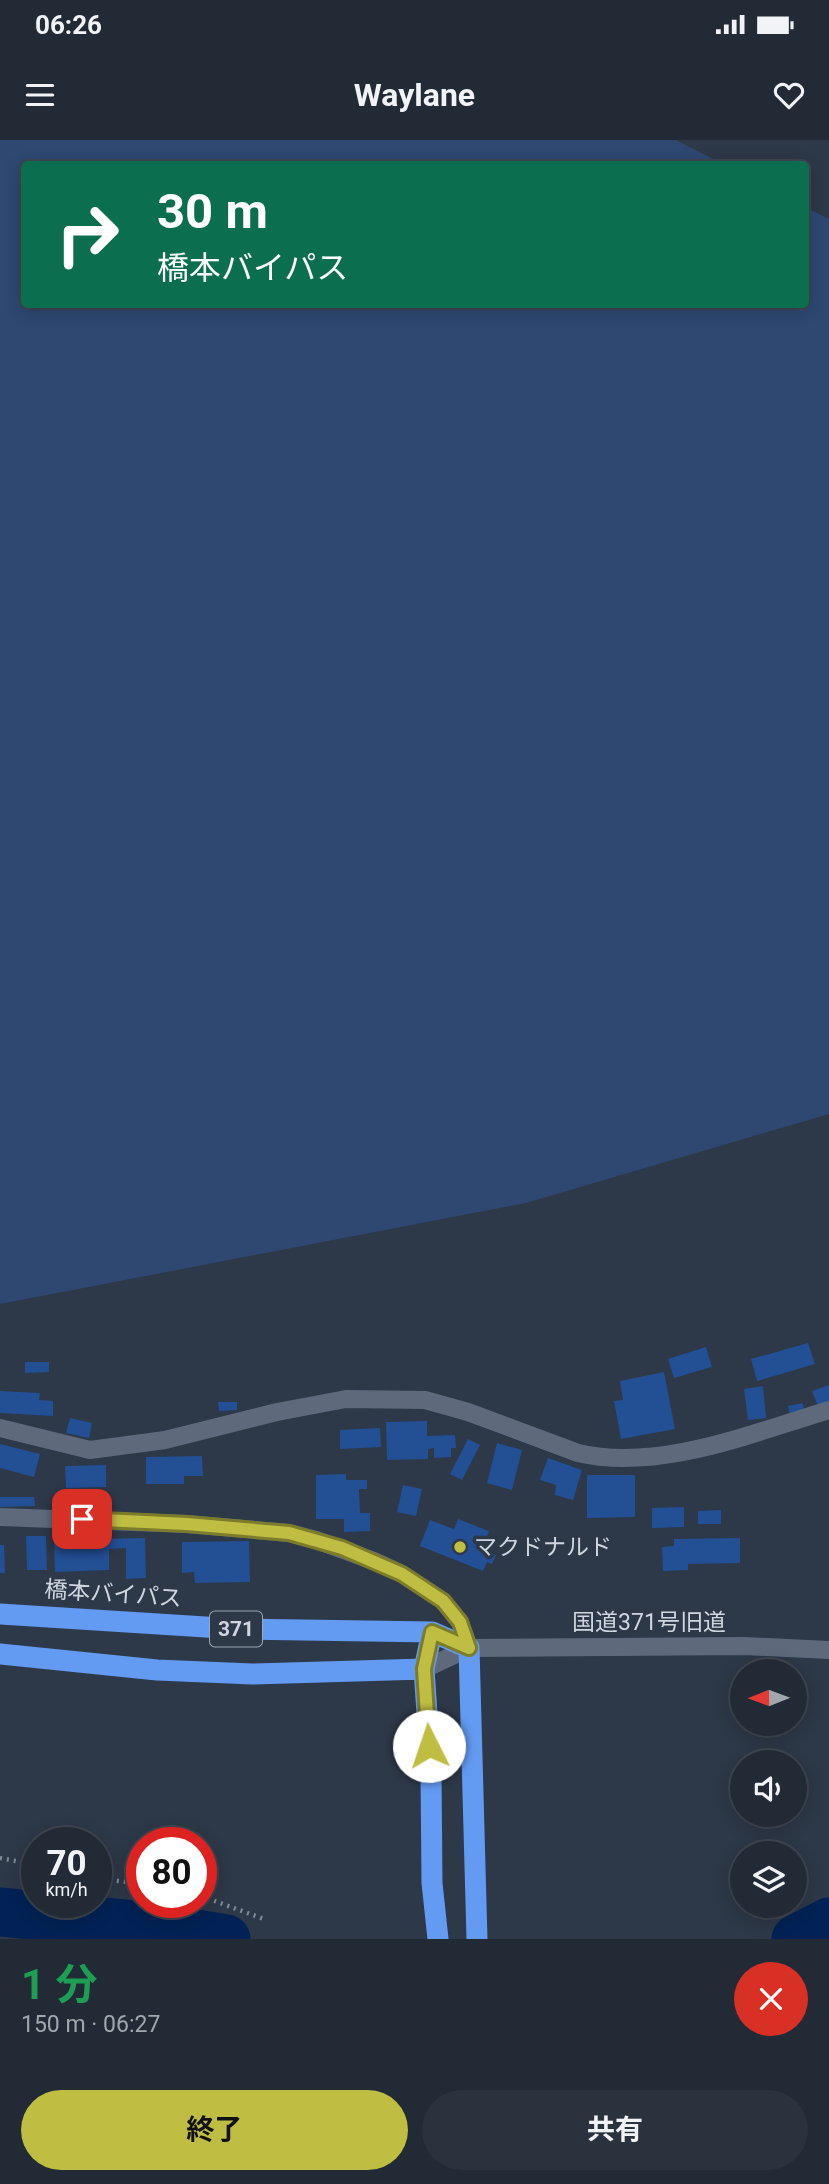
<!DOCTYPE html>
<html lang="ja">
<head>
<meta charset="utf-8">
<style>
	:root { --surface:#222a36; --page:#2a323e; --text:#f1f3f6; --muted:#a2a7ad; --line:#3f4651; --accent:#bfbe42 }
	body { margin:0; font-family:Roboto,"Noto Sans JP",sans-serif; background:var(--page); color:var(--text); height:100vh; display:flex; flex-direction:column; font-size:26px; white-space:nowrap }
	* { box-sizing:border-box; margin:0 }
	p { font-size:23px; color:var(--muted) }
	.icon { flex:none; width:38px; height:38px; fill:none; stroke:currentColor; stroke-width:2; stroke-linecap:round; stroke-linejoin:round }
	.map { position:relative; height:1799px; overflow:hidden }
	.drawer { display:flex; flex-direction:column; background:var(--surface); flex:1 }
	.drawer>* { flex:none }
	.banner { position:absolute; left:21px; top:21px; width:788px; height:147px; border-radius:7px; box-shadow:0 4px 18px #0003,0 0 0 2px var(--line); background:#0b6e4f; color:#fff; overflow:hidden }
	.needle { width:46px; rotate:269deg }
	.controls { position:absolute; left:730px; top:1519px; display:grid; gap:14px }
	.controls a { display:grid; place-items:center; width:77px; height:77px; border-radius:50%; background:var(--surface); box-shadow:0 4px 18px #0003,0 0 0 2px var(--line); font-size:35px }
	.speed { position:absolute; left:21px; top:1687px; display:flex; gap:14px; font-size:35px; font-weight:700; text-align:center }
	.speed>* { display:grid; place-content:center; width:91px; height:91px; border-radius:50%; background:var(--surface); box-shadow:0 4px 18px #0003,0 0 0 2px var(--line); line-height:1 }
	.speed small { font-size:18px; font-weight:400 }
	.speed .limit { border:10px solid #d22; background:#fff; color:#111 }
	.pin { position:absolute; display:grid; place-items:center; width:60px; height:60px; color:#fff; margin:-30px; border-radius:14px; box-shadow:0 4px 10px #0006 }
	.me { position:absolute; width:77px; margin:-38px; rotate:356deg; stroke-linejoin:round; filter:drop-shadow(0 0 5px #0008) }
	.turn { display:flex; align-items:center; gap:24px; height:147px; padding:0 21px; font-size:32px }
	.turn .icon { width:91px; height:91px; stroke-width:2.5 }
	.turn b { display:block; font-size:49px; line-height:60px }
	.round { display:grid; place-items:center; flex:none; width:74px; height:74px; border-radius:37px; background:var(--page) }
	.summary { display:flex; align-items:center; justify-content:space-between; height:119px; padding:0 21px }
	h1 { font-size:42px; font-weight:700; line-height:52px; color:#1e9e55 }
	.button { display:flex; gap:14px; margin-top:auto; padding:14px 21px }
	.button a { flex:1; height:80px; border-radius:42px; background:var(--accent); color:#111; font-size:28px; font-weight:700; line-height:80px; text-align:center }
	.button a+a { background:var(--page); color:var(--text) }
	.status { display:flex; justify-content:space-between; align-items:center; height:49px; padding:0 35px; background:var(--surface); direction:ltr }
	.status svg { height:19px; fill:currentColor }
	header { display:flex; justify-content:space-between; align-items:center; height:91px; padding:0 21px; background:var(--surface); font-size:32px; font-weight:700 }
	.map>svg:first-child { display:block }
</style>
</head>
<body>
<div class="status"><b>06:26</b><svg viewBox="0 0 49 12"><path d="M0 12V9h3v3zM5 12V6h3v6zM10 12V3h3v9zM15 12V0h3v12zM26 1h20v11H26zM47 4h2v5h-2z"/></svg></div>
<header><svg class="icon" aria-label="menu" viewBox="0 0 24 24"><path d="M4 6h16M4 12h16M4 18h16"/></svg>Waylane<svg class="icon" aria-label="heart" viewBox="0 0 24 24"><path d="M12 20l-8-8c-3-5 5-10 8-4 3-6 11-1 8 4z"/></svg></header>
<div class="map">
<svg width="829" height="1799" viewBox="0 0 829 1799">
	<rect width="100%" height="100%" fill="#2d3848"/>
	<path fill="#2e4872" d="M0 0H676L723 24H24V164H805V67L829 79V974L526 1063 0 1164Z"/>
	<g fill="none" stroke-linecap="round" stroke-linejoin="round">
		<path stroke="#022255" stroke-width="49" d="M0 1772 154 1787 226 1799
			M796 1799 829 1782"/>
	</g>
	<path fill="#234f95" d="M808 1203 815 1224 757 1241 751 1219Z
		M706 1207 712 1227 674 1238 668 1219Z
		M25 1222H49V1232L25 1233Z
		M664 1232 675 1289 621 1299 614 1261 623 1260 620 1241Z
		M829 1245V1262L818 1266 812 1251Z
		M763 1246 766 1278 748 1280 744 1249Z
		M0 1251 40 1253 39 1260 53 1261V1276L0 1273Z
		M218 1262H237V1270L219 1271Z
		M803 1263 804 1273 790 1275 788 1266Z
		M70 1278 92 1283 89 1298 66 1293Z
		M427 1281V1296L455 1295 456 1308H451V1317L434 1318V1308L428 1309V1319L387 1320 386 1282Z
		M380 1288 381 1307 340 1309V1290Z
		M468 1299 480 1305 462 1340 450 1334Z
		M497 1303 522 1310 512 1350 487 1343Z
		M0 1304 40 1314 34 1337 0 1328Z
		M202 1316 203 1336H184V1344H146V1317Z
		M548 1318 582 1330 573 1360 555 1355 556 1345 540 1340Z
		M106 1325V1347L66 1348 65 1326Z
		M346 1334V1340H367V1349H359L360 1373H370V1391L344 1392V1379H316V1335Z
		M587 1335H635V1377L587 1378Z
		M403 1345 422 1349 416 1376 397 1372Z
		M0 1357H34L35 1366 0 1367Z
		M76 1357V1366H65V1358Z
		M684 1367V1387L652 1388V1368Z
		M721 1370V1384H698V1371Z
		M458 1379 489 1391 485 1401 494 1404 491 1413 496 1415 492 1424 487 1422 483 1431 420 1406 430 1380 454 1389Z
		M26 1396H46L47 1430H27Z
		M145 1398 146 1438 126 1439V1408L109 1409V1430L55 1432 54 1400Z
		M740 1398V1423L688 1424V1430L663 1431 662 1407 674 1406V1399Z
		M249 1401 250 1442 195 1443 194 1432 182 1433V1402Z
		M0 1405H4L5 1433H0Z"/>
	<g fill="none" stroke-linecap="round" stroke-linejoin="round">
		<path stroke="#818a97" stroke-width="4.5" stroke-dasharray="2 5" stroke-linecap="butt" d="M0 1718 37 1725
			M96 1738 142 1744
			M201 1756 264 1779"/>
		<path stroke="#5e6a7c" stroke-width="18" d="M0 1288 90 1310 165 1300 277 1272 346 1259 425 1260 468 1272 578 1313C659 1332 752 1293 829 1270
			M0 1377 187 1384 289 1393 316 1400 374 1421 402 1434 443 1461 460 1482 469 1508
			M424 1529 469 1508 745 1506 829 1510"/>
		<path stroke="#639af2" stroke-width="21" d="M0 1474 237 1489 432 1492 469 1508 477 1799
			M432 1492 424 1529 431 1632 432 1743 438 1799
			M0 1514 157 1530 252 1534 424 1529"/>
	</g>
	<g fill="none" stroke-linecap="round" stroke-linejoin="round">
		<g stroke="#7c7c2b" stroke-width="18">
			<path id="route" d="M82 1379 187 1384 289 1393 342 1408 402 1434 443 1461 460 1482 469 1508 432 1492 424 1529 429 1606"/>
		</g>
		<use href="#route" stroke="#bfbe42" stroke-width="12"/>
	</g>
	<circle fill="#bfbe42" stroke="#2d3848" stroke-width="2.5" cx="460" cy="1407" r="7"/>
	<g text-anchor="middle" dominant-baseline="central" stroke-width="7" stroke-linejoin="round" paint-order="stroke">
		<rect fill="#2d3848" stroke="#9ea7b2" stroke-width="2" x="210" y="1471.5" width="52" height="35" rx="5"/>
		<g font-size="21" font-weight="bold" fill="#cfd6e0">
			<text x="236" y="1489">371</text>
		</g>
		<g font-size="23" fill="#cfd6e0" stroke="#2d3848" text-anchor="start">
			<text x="474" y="1407">マクドナルド</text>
		</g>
		<g font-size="23" fill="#cfd6e0" stroke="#2d3848">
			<text transform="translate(113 1454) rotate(4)">橋本バイパス</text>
			<text x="649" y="1482">国道371号旧道</text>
		</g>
	</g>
</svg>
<div class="controls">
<a><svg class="needle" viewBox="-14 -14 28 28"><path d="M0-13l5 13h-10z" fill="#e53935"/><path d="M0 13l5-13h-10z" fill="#a2a7ad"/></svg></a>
<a><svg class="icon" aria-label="sound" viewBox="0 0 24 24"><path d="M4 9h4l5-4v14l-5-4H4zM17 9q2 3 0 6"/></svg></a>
<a><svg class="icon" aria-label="layers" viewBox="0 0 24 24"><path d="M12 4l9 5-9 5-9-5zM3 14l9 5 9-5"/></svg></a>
</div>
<div class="speed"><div>70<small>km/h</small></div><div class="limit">80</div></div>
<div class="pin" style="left:82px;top:1379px;background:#d93025"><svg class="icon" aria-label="arrive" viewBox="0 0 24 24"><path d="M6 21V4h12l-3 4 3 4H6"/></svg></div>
<svg class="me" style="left:429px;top:1606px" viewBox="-20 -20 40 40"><circle r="19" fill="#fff"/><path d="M0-13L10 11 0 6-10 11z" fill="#bfbe42"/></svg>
<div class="banner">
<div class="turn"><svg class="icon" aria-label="right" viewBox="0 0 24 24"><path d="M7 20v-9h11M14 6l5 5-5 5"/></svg><div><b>30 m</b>橋本バイパス</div></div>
</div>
</div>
<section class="drawer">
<div class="summary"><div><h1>1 分</h1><p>150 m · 06:27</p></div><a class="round" style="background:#d93025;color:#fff"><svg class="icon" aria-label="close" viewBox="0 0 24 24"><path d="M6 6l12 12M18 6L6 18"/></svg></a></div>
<div class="button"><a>終了</a><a>共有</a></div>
</section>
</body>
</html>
